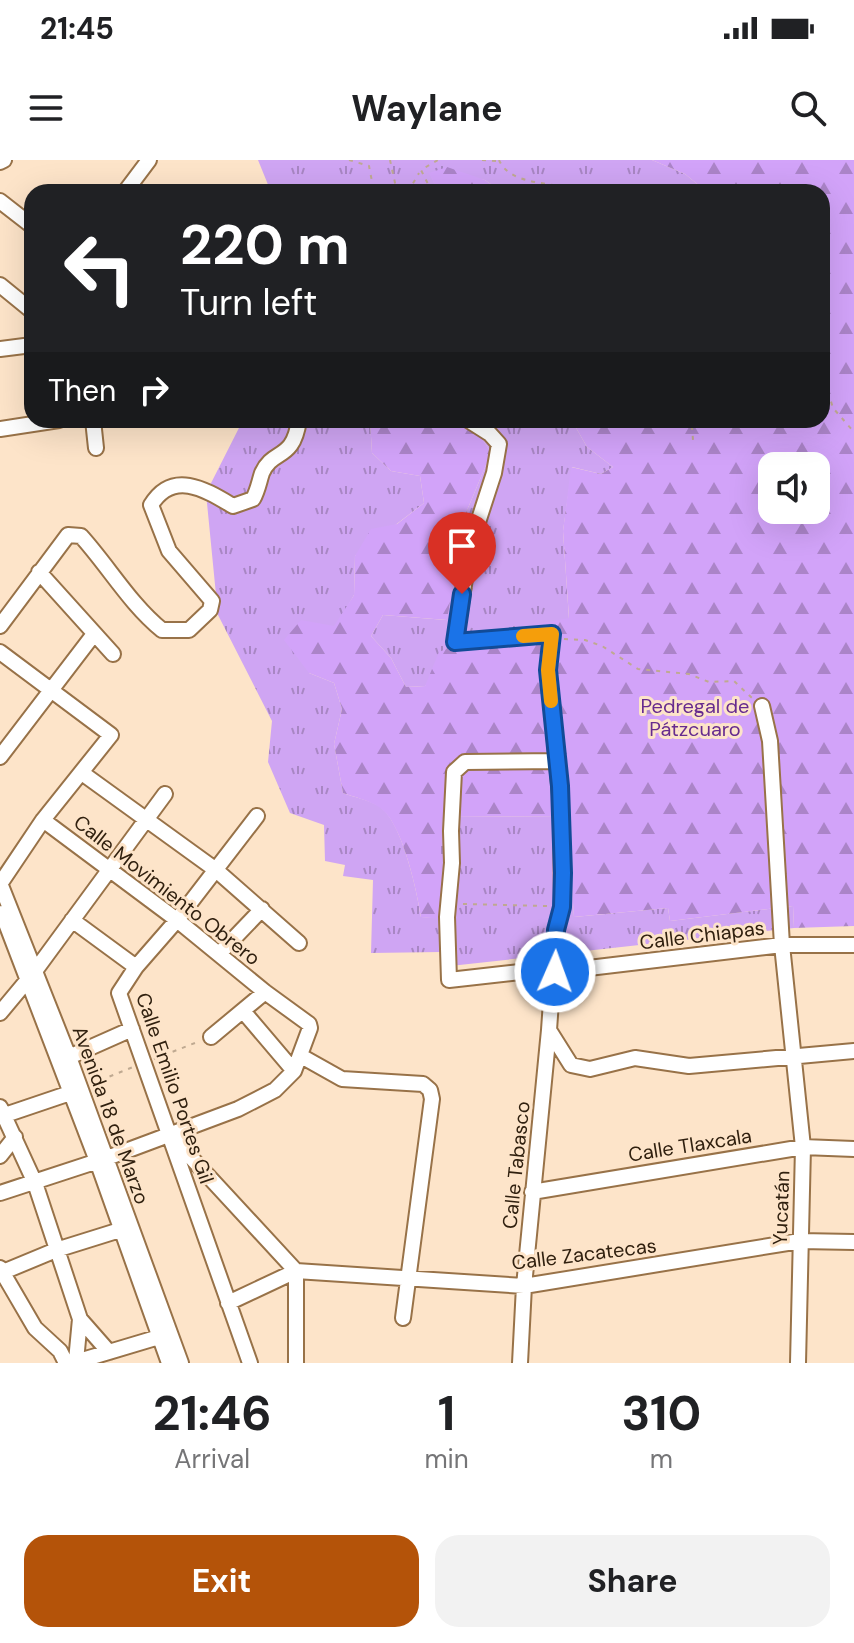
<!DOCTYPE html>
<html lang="en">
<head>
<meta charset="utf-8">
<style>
	:root { --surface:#fff; --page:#f2f2f2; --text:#202124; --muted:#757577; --accent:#b45309 }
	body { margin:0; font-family:"DM Sans",sans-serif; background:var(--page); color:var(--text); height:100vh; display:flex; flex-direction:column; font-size:30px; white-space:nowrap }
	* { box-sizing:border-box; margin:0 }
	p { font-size:26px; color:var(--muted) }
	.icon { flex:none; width:44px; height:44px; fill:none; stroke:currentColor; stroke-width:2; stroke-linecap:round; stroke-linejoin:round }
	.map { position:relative; height:1203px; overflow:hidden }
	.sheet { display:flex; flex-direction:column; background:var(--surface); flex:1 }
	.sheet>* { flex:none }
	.banner { position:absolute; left:24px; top:24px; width:806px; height:244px; border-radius:24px; box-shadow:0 8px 32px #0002; background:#202124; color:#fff; overflow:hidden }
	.controls { position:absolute; left:758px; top:292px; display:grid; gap:16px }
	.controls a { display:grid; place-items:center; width:72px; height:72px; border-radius:16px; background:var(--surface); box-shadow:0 8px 32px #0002; font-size:40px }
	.pin { position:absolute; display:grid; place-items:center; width:68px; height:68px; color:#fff; margin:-82px -34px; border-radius:50% 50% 50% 0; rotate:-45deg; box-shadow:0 0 8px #0007 }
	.pin .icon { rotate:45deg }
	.me { position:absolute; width:88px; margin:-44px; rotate:2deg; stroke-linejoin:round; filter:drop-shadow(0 0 6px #0008) }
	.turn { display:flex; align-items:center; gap:28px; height:168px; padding:0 24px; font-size:36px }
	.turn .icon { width:104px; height:104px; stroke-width:2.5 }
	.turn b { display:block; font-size:56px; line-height:68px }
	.then { display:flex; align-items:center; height:76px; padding:0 24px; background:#0003; gap:16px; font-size:30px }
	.eta { display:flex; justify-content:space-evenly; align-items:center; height:136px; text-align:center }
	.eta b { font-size:48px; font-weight:700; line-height:56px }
	.button { display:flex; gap:16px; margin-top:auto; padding:16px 24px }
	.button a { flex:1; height:92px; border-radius:24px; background:var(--accent); color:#fff; font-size:32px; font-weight:700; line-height:92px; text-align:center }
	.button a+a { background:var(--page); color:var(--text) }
	.status { display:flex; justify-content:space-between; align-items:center; height:56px; padding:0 40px; background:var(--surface); direction:ltr }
	.status svg { height:22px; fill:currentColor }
	header { display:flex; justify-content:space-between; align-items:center; height:104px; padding:0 24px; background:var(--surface); font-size:36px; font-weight:700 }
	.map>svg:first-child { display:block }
</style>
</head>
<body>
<div class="status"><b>21:45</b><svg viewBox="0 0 49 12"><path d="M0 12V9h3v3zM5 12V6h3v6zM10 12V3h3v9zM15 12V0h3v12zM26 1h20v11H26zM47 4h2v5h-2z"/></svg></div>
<header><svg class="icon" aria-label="menu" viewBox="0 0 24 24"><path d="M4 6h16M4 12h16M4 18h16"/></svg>Waylane<svg class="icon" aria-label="search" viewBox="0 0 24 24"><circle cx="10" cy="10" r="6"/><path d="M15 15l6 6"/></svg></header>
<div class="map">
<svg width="854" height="1203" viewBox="0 0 854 1203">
	<defs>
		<pattern id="grass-tufts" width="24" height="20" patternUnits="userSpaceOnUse" patternTransform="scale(2)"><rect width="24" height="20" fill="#cfa5f3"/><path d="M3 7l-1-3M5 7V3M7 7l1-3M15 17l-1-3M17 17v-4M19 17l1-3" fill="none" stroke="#a886c3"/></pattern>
		<pattern id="forest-firs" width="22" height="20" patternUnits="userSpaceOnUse" patternTransform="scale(2)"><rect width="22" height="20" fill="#d2a3f9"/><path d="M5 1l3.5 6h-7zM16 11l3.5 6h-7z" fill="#ab84c8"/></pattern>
	</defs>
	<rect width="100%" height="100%" fill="#fde4c9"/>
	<path fill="url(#grass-tufts)" d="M258 0H652L685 14 707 32H502L485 20 430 13 438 32H271Z
		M243 260H370L372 293 391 311 420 316 424 343 355 396 354 435 309 513 334 523 342 549 334 584 343 633C354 637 368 640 379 646 402 661 417 731 421 757L441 758V657L568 656 574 757 668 748 670 761 793 746 794 768 441 807 440 792 371 793 373 720 343 716 345 705 325 701 324 665 290 653 268 602 272 561 218 455 206 333Z
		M452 260H567L575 266 587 287 613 307 601 314 572 307 563 371 569 459 480 475 425 526 406 527 391 498 371 476 383 455 446 460 463 360 491 293 482 278Z"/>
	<path fill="url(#forest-firs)" fill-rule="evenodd" d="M652 0H854V766L794 768 793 746 670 761 668 748 574 757 567 656 441 657V759L421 757C417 731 402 661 379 647 368 640 354 637 343 633L334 584 342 549 334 523 309 513 284 480 301 460 334 466 354 435 355 396 371 369 397 364 424 343 420 316 391 311 372 293 370 260H452L482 278 491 293 463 360 447 460 383 455 371 476 391 498 406 527 425 526 439 492 480 475 569 458 563 371 571 307 601 314 613 307 587 287 575 266 567 260H822V32H707L685 14ZM772 306H816V350H772Z
		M447 7 485 20 502 32H438L429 13Z"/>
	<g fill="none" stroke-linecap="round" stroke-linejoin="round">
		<g stroke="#987248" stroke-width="18">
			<path id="minor" d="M0 2 4 0
				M125 32 149 0
				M0 41 32 66
				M0 125 32 151
				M0 189 32 185
				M93 260 96 288
				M468 260 490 274 499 284 494 313 470 387 455 482 552 474 548 510 561 645 562 747 556 770 549 870 524 1126 520 1203
				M0 269 59 260
				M39 412 113 494
				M0 466 68 375 81 376C109 407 130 444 162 470H189L210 450 212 441 169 391 151 345C173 309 206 330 233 346L253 339C258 330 259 322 262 313 273 288 293 302 299 260
				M0 492 111 575 43 660 0 724
				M762 546 770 581 782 785 803 987 798 1203
				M0 597 94 474
				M558 601 465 602 454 612 451 671 452 703 447 757 449 820 520 812H555L782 785H854
				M82 613 216 710 299 783
				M0 723 69 897 181 1203
				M2 753 97 1001 169 1203
				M72 760 136 807
				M219 794 262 749
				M243 851 294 911
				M0 853 35 811 165 634
				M549 870 571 905 590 909 635 898 689 906 854 891
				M211 877 265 832
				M301 896 342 919 423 924 430 930 432 939 403 1158
				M69 897 132 869
				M0 947 35 1023 80 1159 76 1201
				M5 955 70 933
				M174 979 296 1111
				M0 996 15 977
				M532 1032 803 987 854 989
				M0 1033 107 998 238 949 275 930 294 911 310 868 309 864 265 832 177 760 43 660
				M0 1108 35 1168 60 1191 66 1203
				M3 1112 56 1090 120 1070
				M228 1143 296 1111 524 1126 800 1081 854 1082
				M80 1159 109 1192
				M72 1203 159 1177
				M250 1203 119 833 136 807 177 760 257 656
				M296 1203V1111"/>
		</g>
		<path stroke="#bfa991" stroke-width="2" stroke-dasharray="4 6" stroke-linecap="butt" d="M349 0 369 6 374 32
			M390 0 397 32
			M482 0 497 1
			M499 0C511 28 559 21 585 32
			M408 32 419 13
			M432 32 421 10 438 0
			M822 213 833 248 854 272
			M683 260 692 268 693 280
			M564 479 585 480 602 486 638 509 689 514 709 522 734 521 753 539
			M463 744 548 746
			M154 899 200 881
			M91 924 133 907"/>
		<use href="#minor" stroke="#fff" stroke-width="14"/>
	</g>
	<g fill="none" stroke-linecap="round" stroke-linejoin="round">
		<g stroke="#114b97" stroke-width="20">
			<path id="route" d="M462 434 455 482 552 474 548 510 560 626 563 713 562 747 556 770 555 812"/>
		</g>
		<use href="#route" stroke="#1a73e8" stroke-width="14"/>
		<path stroke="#f59e0b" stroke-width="14" d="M523 476 552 474 548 510 551 541"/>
	</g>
	<g text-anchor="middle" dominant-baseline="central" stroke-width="6" stroke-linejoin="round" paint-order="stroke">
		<g font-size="20" fill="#672b8e" stroke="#fde4c9">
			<text x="695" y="546">Pedregal de<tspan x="695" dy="23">Pátzcuaro</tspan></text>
		</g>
		<g font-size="20" fill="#30200f" stroke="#fde4c9">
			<text transform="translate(167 730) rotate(38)">Calle Movimiento Obrero</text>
			<text transform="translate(702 775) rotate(-7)">Calle Chiapas</text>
			<text transform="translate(175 928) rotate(71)">Calle Emilio Portes Gil</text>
			<text transform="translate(111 955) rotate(70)">Avenida 18 de Marzo</text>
			<text transform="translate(690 985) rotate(-9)">Calle Tlaxcala</text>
			<text transform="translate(516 1005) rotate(-84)">Calle Tabasco</text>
			<text transform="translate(781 1048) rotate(-88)">Yucatán</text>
			<text transform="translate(584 1094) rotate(-7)">Calle Zacatecas</text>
		</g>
	</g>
</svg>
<div class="controls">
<a><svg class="icon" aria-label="sound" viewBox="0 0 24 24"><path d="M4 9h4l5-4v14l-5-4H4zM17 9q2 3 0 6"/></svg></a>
</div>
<div class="pin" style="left:462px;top:434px;background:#d93025"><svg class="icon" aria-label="arrive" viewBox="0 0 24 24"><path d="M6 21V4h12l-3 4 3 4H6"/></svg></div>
<svg class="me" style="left:555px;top:812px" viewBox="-20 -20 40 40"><circle r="17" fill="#1a73e8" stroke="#fff" stroke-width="3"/><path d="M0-11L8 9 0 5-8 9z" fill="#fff"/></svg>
<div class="banner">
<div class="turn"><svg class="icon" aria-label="left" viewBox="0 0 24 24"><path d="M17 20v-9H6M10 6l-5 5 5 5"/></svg><div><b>220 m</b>Turn left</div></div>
<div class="then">Then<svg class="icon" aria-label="right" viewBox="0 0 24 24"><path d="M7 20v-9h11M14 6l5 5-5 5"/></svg></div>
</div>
</div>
<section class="sheet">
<div class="eta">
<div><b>21:46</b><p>Arrival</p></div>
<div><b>1</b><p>min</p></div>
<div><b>310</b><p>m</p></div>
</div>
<div class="button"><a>Exit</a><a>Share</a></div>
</section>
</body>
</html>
